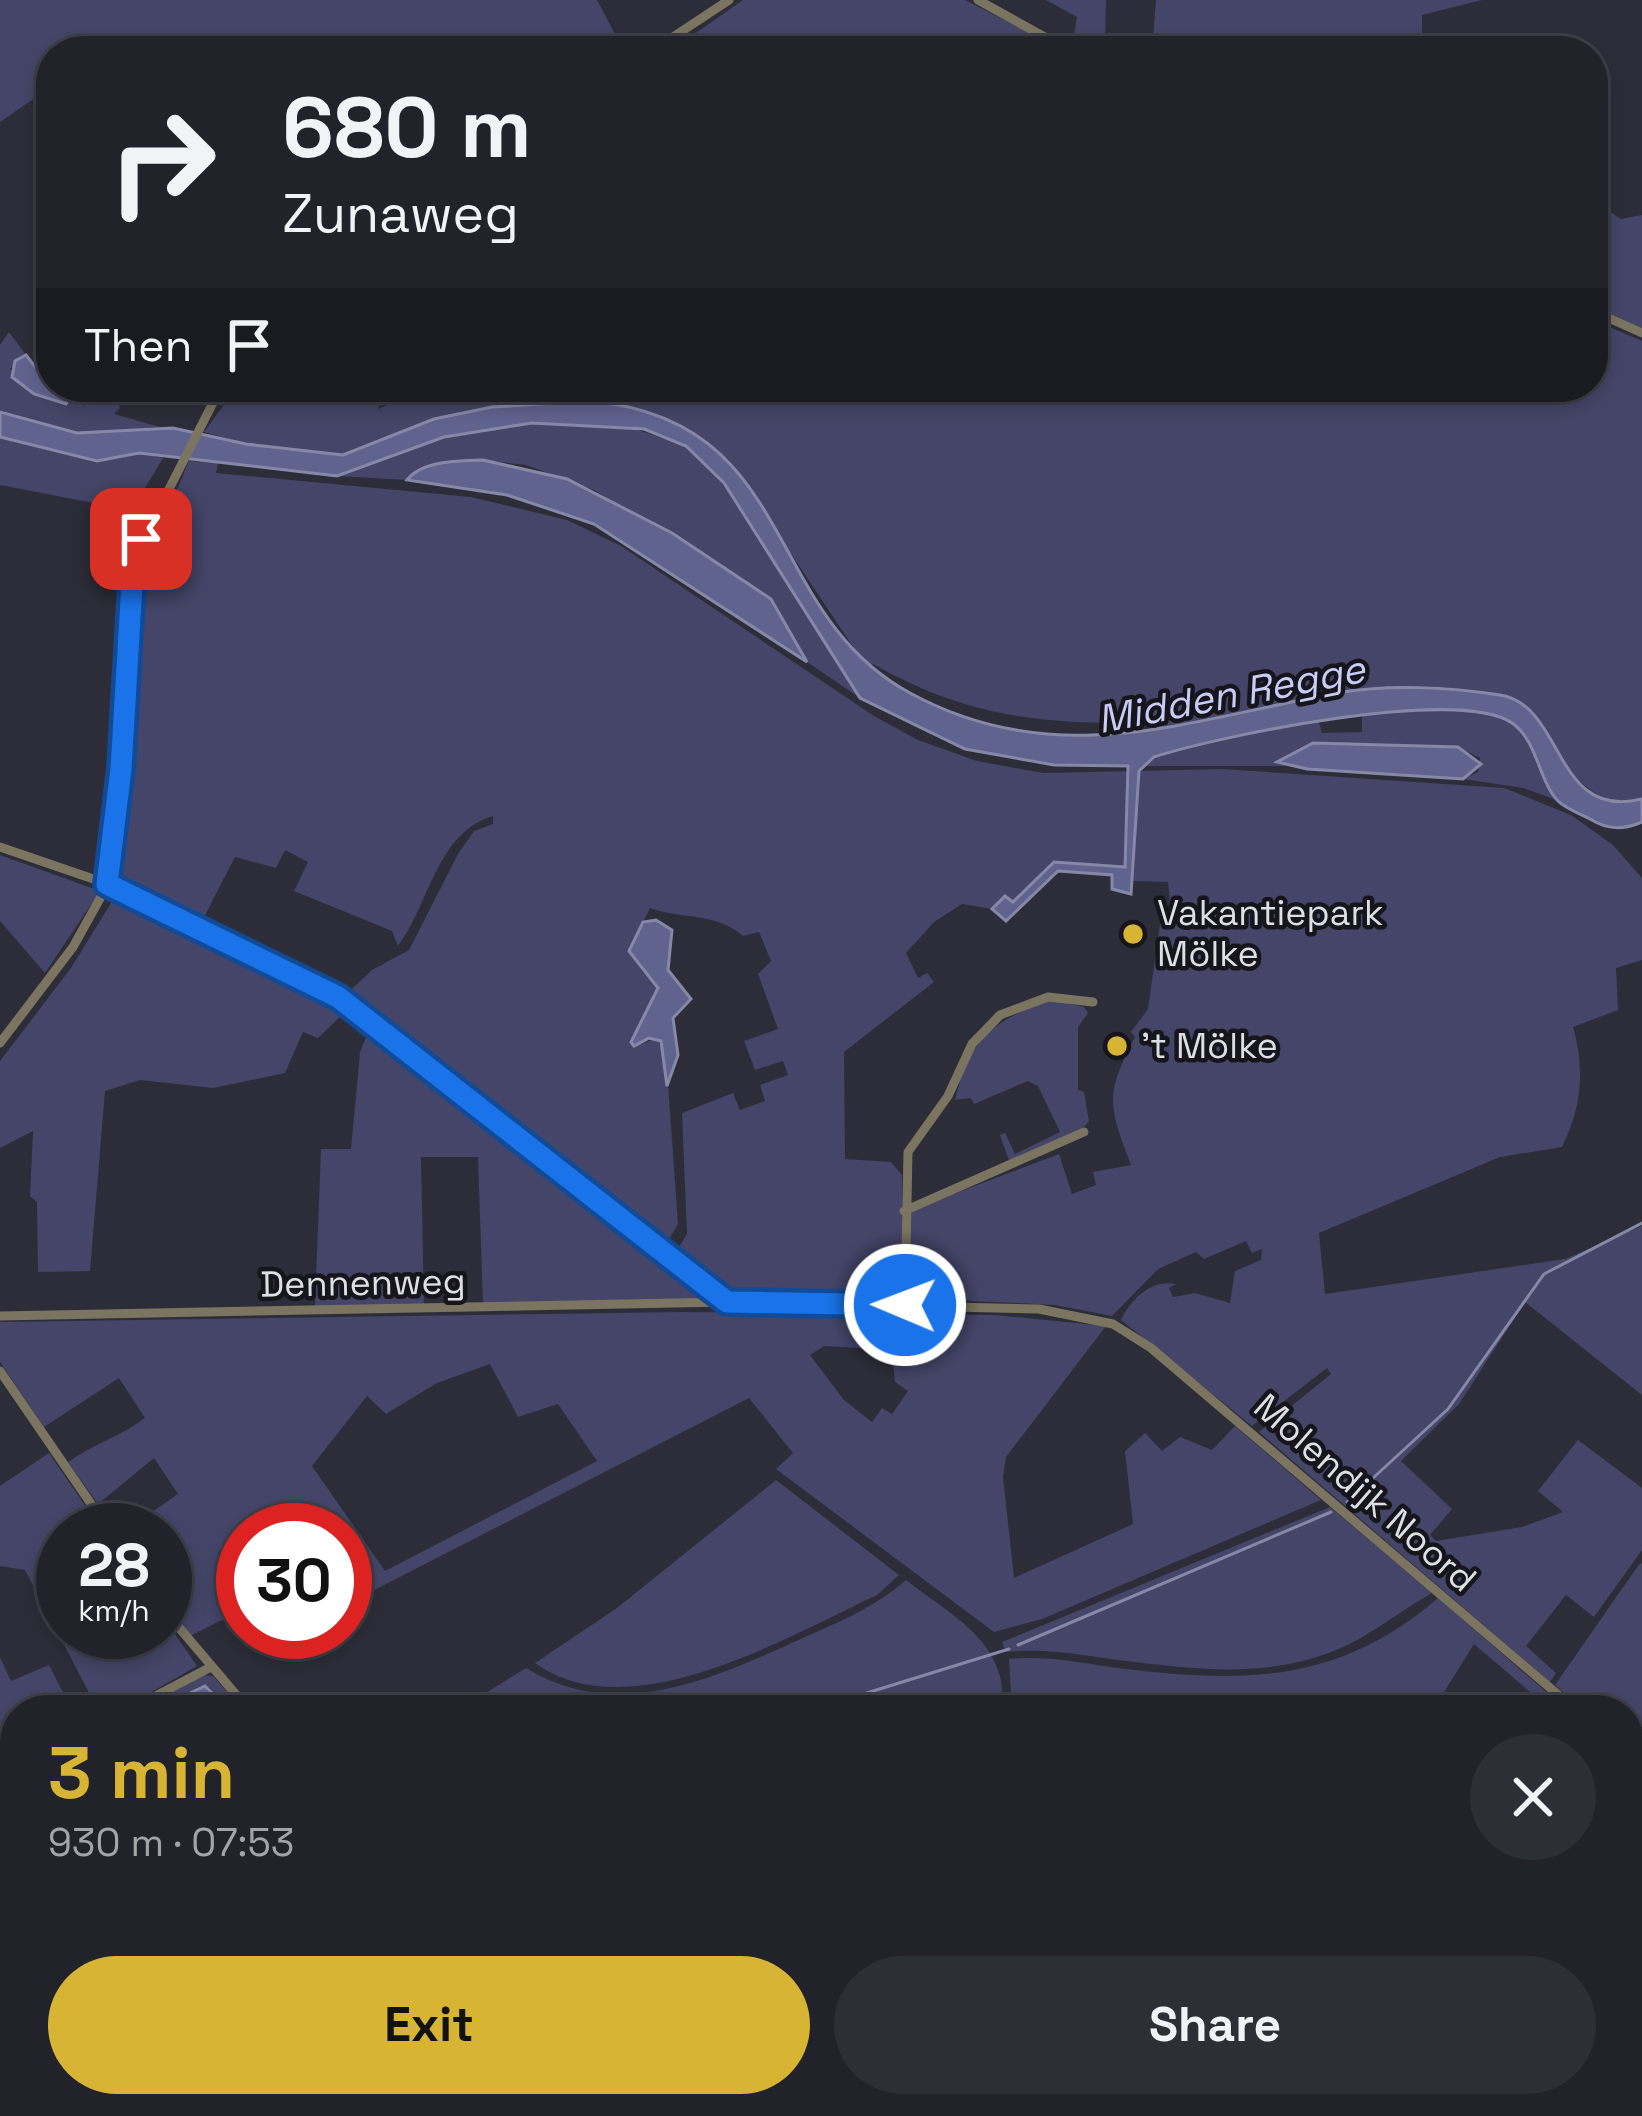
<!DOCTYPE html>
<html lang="en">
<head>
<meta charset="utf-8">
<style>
	:root { --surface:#21222a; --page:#2d2f36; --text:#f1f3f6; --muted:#a2a4a8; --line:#3e3f47; --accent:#d7b434 }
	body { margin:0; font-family:"Space Grotesk",sans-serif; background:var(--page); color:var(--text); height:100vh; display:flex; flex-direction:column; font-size:45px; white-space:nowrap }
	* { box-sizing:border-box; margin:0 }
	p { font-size:39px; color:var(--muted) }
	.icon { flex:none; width:66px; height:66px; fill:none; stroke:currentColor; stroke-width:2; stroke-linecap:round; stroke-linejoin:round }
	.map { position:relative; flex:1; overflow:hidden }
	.details { position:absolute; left:0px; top:1695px; width:1644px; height:423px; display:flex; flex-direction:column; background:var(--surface); border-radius:48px 48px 0 0; box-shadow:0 6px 18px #0003,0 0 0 3px var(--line) }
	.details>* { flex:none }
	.hud { position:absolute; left:36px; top:36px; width:1572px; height:366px; border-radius:48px; box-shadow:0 6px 18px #0003,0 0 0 3px var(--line); background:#21222a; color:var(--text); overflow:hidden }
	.speed { position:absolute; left:36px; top:1503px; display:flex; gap:24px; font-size:60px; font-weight:700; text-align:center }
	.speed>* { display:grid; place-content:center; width:156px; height:156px; border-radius:50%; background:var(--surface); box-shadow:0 6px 18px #0003,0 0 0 3px var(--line); line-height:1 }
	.speed small { font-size:30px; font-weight:400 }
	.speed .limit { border:18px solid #d22; background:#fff; color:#111 }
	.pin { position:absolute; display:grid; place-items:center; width:102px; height:102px; color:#fff; margin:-51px; border-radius:24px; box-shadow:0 6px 18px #0006 }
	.me { position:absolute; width:132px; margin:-66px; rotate:271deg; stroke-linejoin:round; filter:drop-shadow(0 0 9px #0008) }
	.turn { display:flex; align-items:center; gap:42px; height:252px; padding:0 48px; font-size:54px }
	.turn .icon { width:156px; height:156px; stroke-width:2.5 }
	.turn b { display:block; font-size:84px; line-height:102px }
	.then { display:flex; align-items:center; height:114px; padding:0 48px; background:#0003; gap:24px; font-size:45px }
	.round { display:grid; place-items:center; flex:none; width:126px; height:126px; border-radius:63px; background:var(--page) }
	.summary { display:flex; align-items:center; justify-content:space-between; height:204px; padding:0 48px }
	h1 { font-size:72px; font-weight:800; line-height:90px; color:var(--accent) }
	.primary-button { display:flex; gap:24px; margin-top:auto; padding:24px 48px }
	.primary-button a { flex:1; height:138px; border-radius:72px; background:var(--accent); color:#111; font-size:48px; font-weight:800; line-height:138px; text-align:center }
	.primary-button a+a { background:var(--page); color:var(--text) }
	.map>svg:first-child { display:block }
</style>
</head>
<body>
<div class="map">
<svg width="1642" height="2116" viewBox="0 0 1642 2116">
	<rect width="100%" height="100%" fill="#2c2d38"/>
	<path fill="#444568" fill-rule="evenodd" d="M0 0H597L624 51H51V87L0 122Z
		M743 0H965L1036 36 1025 51H970L947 41 943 51H670Z
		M1046 0H1106L1105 44 1073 41 1077 17Z
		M1156 0H1482L1422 15V51H1152Z
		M1593 201 1621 219 1642 215V328L1593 306Z
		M1593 320 1642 341V799L1617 803 1597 795 1564 769 1529 709 1504 695 1384 688 1155 733 1158 723C1047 724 972 720 873 664L867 668 728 459 621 404 492 407 434 419 343 455 246 444 204 432 237 387H385L378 409 430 387H1423L1438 398 1447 387H1593Z
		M9 332 26 355 10 369 34 394 65 404 69 397 84 406 92 387 117 395 120 408 114 414 160 427 77 433 0 412V345Z
		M532 423 620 424 686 446 724 483 860 698 807 662 771 599 594 490 526 465 483 460 438 464 407 480 337 476 444 437Z
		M0 437 97 461 139 453 163 458 136 503 99 504 0 485Z
		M189 461 218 463 216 473 471 497 567 520 621 546 874 716 918 740 977 761 1043 773 1222 769 1504 788 1571 815 1613 845 1642 878V960L1616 968 1618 1010 1573 1027C1585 1070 1582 1107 1562 1147L1500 1157 1319 1233 1325 1294 1565 1259 1642 1226V1395L1525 1302 1459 1404 1401 1461 1452 1509 1430 1535 1436 1541 1522 1527 1563 1512 1538 1491 1578 1440 1642 1488V1550L1594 1617 1566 1595 1526 1646 1556 1673 1550 1682 1259 1432 1331 1374 1327 1368 1252 1426 1121 1320C1131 1299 1151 1279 1176 1284L1169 1288 1173 1297 1195 1293 1230 1303 1235 1271 1261 1260 1262 1249 1252 1253 1246 1241 1204 1259 1196 1252 1158 1269 1112 1316 1055 1305 911 1298 908 1216 914 1209 1059 1154 1072 1194 1096 1185 1093 1172 1131 1165C1108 1105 1105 1094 1135 1037L1131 1032 1148 1009 1162 910 1181 912 1170 903 1168 882 1131 881 1132 867 1054 862 1013 903 1005 896 992 909 962 904 934 922 906 953 918 978 927 973 934 982 844 1052 845 1159 891 1162 902 1175 903 1292 894 1300H737L673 1257 687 1234 682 1113 733 1093 740 1110 765 1101 760 1085 788 1075 783 1061 755 1070 744 1041 778 1029 758 974 771 961 759 932 743 936C716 912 683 920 650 908L629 951 658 989 631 1042 634 1046 658 1038 666 1056 678 1224 663 1249 342 998 372 970 409 950 458 854 474 831 493 824V816C437 832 429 905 398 946L392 931 294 891 308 862 285 850 276 868 235 857 200 925 116 882 140 553 155 517 167 513Z
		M1379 712C1414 707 1491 702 1517 728 1536 746 1547 778 1559 801L1523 788 1463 779 1478 772 1480 758 1458 747 1280 764 1289 766H1142C1173 744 1278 724 1318 719L1322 733 1362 732V716Z
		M0 855 100 891 45 973 0 921Z
		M116 895 344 1013 318 1038 303 1032 285 1073 213 1088 140 1080 105 1091 90 1271 38 1272 37 1202 30 1196 33 1131 0 1148V1061L71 968Z
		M1050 999 1084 1007 1088 1013 1078 1027V1090L1084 1092 1089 1121 1076 1136 1010 1164 1000 1135 1005 1133 1015 1154 1060 1132 1038 1086 1028 1081 974 1104 971 1098 955 1100C970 1037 993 1022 1050 999Z
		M368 1032 698 1292 703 1300 483 1304 478 1157H421L424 1305 315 1306 321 1149H351L360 1052Z
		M682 1312 995 1315 1106 1326 1006 1457 1003 1477 1014 1578 1133 1524 1125 1451 1145 1433 1162 1451 1180 1437 1212 1450 1235 1426 1321 1500 1042 1619 994 1632 776 1469 793 1453 749 1398 345 1605V1530H243V1608L239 1601 229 1606 232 1615 190 1636 165 1601V1530H126L178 1494 154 1458 98 1504 68 1462C95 1443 120 1437 145 1418L119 1378 44 1427 0 1362V1322ZM824 1346 892 1350 895 1382 908 1391 892 1414 882 1408 872 1422 844 1400 810 1355ZM490 1364 518 1417 558 1404 597 1461 385 1571 312 1466 367 1396 386 1414 437 1383Z
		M49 1453 102 1530H63V1632H165V1620L197 1666 120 1710H98L25 1570 0 1566V1486Z
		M776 1480 899 1575 877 1595C787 1637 629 1731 535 1663L617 1608Z
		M1330 1507 1432 1593C1407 1607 1385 1624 1361 1638 1289 1678 1214 1672 1135 1662 1091 1657 1050 1647 1006 1652L1002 1642Z
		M1640 1563 1642 1564V1760L1629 1749V1710H1584L1555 1685Z
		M906 1580C952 1616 1010 1643 1002 1710H458L526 1668C614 1722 707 1681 792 1643 833 1624 872 1610 906 1580Z
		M1438 1598 1567 1710H1551L1474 1644 1433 1710H1012L1009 1659C1047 1655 1081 1663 1118 1668 1242 1683 1337 1685 1438 1598Z
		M0 1657 11 1681 49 1665 72 1710H15V1729L0 1737Z
		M202 1675 213 1676 243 1710H230L209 1687 154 1710H133Z
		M296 2103H508L546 2116 388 2106 314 2116H222Z"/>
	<path fill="#60638e" stroke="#8688a8" stroke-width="3" d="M26 355 51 387 69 397 66 404 34 394 12 377 15 361Z
		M590 401C800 420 760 612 910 693 1057 773 1188 720 1337 693 1388 684 1449 687 1500 695 1565 705 1553 821 1642 799V822C1623 830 1608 830 1590 819 1581 814 1566 809 1558 801 1538 780 1538 741 1512 723 1458 686 1219 736 1154 757L1139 771 1131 894 1112 889V875L1058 871 1006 921 992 909 1005 896 1013 902 1054 862 1125 867 1128 766 1054 765 965 749 860 698 724 483 686 446 644 429 532 423 444 437 337 476 139 453 97 461 0 437V412L77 433 173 428 246 444 343 455 434 419 492 407Z
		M483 460 567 479 672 533 771 599 807 662 594 524 507 495 407 480C422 460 459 461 483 460Z
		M1313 743 1458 747 1481 764 1463 779 1307 769 1277 762Z
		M656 920 672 930 668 970 691 999 673 1018 678 1055 667 1086 661 1041 649 1038 634 1046 631 1042 658 988 629 951 643 922Z
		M205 1686 230 1710H154Z"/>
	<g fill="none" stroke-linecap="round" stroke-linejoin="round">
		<path stroke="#8688a8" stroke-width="3" d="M1347 1502 1448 1409 1544 1274 1642 1223
			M1018 1645 1331 1512
			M760 1710 857 1696 1009 1649"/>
		<path stroke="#7a7460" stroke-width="9" d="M978 0 1070 51
			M652 51 729 0
			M1593 311 1642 333
			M0 847 108 884 135 556 221 387
			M0 1043 73 947 108 884 338 997 727 1302
			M904 1211 1084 1132
			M905 1305 908 1152 948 1096 972 1044 1000 1015 1048 997 1093 1002
			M0 1316 727 1302 1039 1309 1113 1324 1151 1348 1576 1710
			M0 1371 109 1530
			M165 1611 249 1710
			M129 1710 209 1668
			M1629 1756 1642 1766
			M0 1777 15 1769
			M0 1890 15 1883
			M0 2009 15 2002
			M167 2103 170 2116
			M616 2103 629 2116
			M669 2103 681 2116
			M1268 2103 1291 2116
			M903 2116 912 2103
			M1295 2116 1302 2103"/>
		<path stroke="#c7ba91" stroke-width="15" d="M520 2103 556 2116
			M196 2116 279 2103"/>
	</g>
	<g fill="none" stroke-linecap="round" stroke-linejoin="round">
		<g stroke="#114b97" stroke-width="30">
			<path id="route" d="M141 539 132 584 121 769 107 884 338 997 727 1302 905 1305"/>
		</g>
		<use href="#route" stroke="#1a73e8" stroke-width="21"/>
	</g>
	<g fill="#d7b434" stroke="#15151b" stroke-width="4.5">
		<circle cx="1133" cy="934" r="12"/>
		<circle cx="1117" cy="1046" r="12"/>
	</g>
	<g text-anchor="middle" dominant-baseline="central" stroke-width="9" stroke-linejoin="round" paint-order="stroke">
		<g font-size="36" fill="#dedfe6" stroke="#15151b" text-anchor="start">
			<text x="1157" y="913">Vakantiepark<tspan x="1157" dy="41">Mölke</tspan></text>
			<text x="1141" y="1046">'t Mölke</text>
		</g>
		<g font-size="36" fill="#dedfe6" stroke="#15151b">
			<text transform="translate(363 1283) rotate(-1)">Dennenweg</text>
			<text transform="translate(1365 1493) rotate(41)">Molendijk Noord</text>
		</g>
		<g font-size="39" font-style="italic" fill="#c9ccf7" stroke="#15151b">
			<text transform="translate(1231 694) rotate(-11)">Midden Regge</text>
		</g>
	</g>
</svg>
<div class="speed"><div>28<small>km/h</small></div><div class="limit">30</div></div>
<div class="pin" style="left:141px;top:539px;background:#d93025"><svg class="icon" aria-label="arrive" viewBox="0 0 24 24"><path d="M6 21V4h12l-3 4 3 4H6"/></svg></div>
<svg class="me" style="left:905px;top:1305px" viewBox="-20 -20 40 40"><circle r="17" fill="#1a73e8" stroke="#fff" stroke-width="3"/><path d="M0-11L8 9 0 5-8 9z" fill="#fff"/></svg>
<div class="hud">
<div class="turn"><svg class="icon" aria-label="right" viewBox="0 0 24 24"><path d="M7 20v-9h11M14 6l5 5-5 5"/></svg><div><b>680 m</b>Zunaweg</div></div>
<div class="then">Then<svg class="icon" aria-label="arrive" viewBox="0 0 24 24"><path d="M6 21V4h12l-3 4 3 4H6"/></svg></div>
</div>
<section class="details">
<div class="summary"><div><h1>3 min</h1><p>930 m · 07:53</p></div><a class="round"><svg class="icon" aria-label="close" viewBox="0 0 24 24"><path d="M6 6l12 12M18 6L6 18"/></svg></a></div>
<div class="primary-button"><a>Exit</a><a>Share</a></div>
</section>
</div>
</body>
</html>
